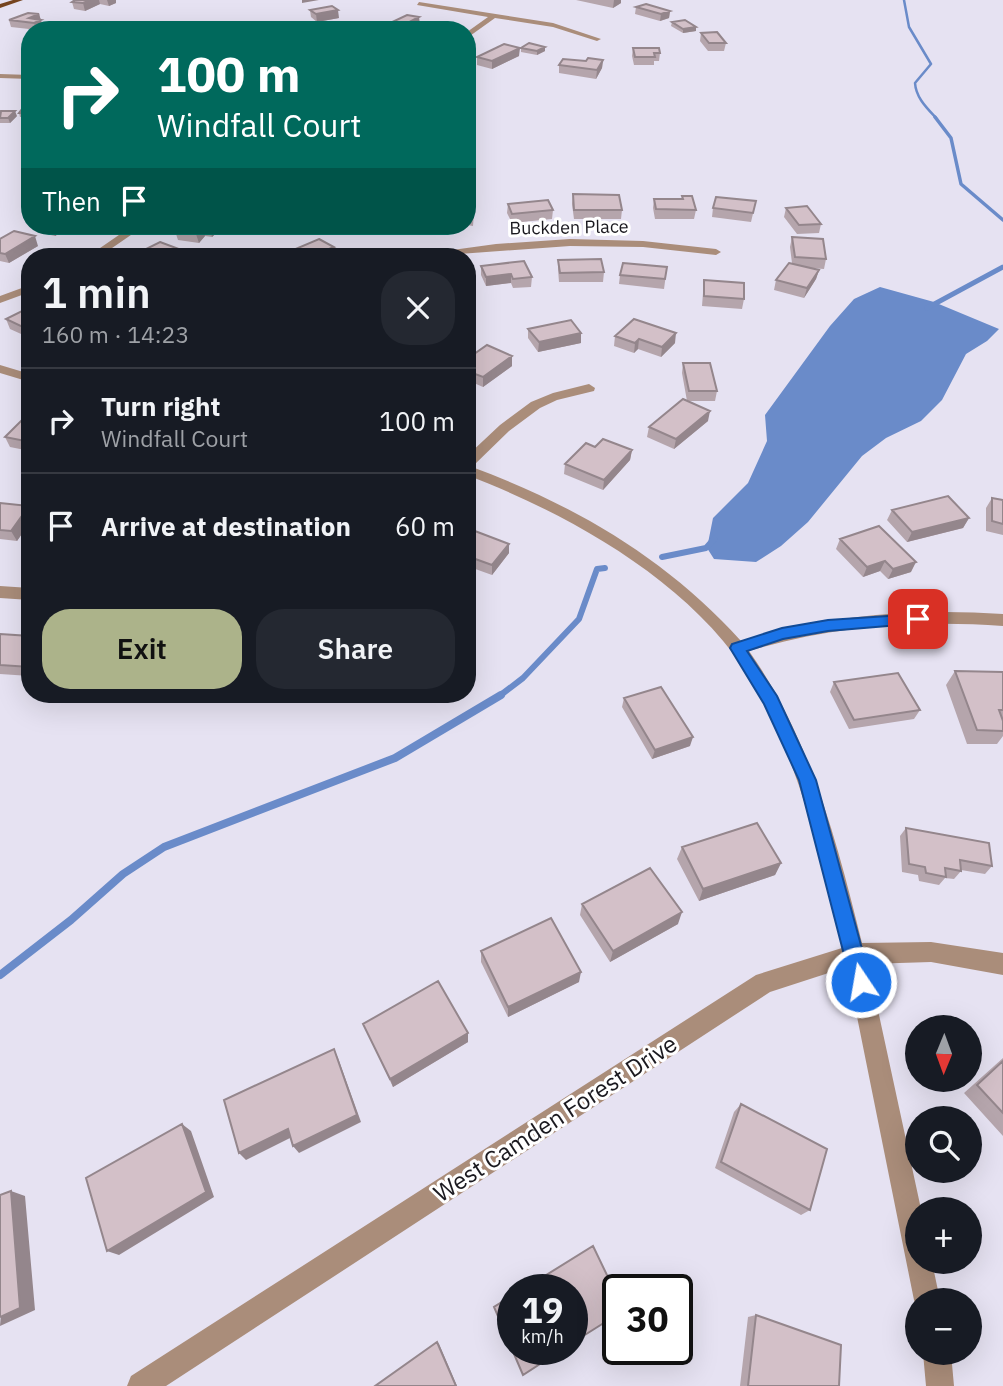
<!DOCTYPE html>
<html lang="en">
<head>
<meta charset="utf-8">
<style>
	:root { --surface:#171b24; --page:#242831; --text:#f1f3f6; --muted:#9ea1a6; --line:#363941; --accent:#acb38a }
	body { margin:0; font-family:"IBM Plex Sans",sans-serif; background:var(--page); color:var(--text); height:100vh; display:flex; flex-direction:column; font-size:26px; white-space:nowrap }
	* { box-sizing:border-box; margin:0 }
	p { font-size:23px; color:var(--muted) }
	.icon { flex:none; width:38px; height:38px; fill:none; stroke:currentColor; stroke-width:2; stroke-linecap:round; stroke-linejoin:round }
	.map { position:relative; flex:1; overflow:hidden }
	.side { position:absolute; left:21px; top:248px; width:455px; height:455px; display:flex; flex-direction:column; background:var(--surface); border-radius:28px; box-shadow:0 7px 28px #0002 }
	.side>* { flex:none }
	.top-card { position:absolute; left:21px; top:21px; width:455px; height:214px; border-radius:28px; box-shadow:0 7px 28px #0002; background:#00695c; color:#fff; overflow:hidden }
	.needle { width:46px; rotate:181deg }
	.fabs { position:absolute; left:905px; top:1015px; display:grid; gap:14px }
	.fabs a { display:grid; place-items:center; width:77px; height:77px; border-radius:50%; background:var(--surface); box-shadow:0 7px 28px #0002; font-size:35px }
	.speed { position:absolute; left:497px; top:1274px; display:flex; gap:14px; font-size:35px; font-weight:700; text-align:center }
	.speed>* { display:grid; place-content:center; width:91px; height:91px; border-radius:50%; background:var(--surface); box-shadow:0 7px 28px #0002; line-height:1 }
	.speed small { font-size:18px; font-weight:400 }
	.speed .limit { border:4px solid #111; border-radius:10px; background:#fff; color:#111 }
	.pin { position:absolute; display:grid; place-items:center; width:60px; height:60px; color:#fff; margin:-30px; border-radius:14px; box-shadow:0 4px 10px #0006 }
	.me { position:absolute; width:77px; margin:-38px; rotate:348deg; stroke-linejoin:round; filter:drop-shadow(0 0 5px #0008) }
	.turn { display:flex; align-items:center; gap:24px; height:147px; padding:0 21px; font-size:32px }
	.turn .icon { width:91px; height:91px; stroke-width:2.5 }
	.turn b { display:block; font-size:49px; line-height:60px }
	.then { display:flex; align-items:center; height:66px; padding:0 21px; background:#0003; gap:14px; font-size:26px }
	.round { display:grid; place-items:center; flex:none; width:74px; height:74px; border-radius:28px; background:var(--page) }
	.head { display:flex; align-items:center; justify-content:space-between; height:119px; padding:0 21px }
	h1 { font-size:42px; font-weight:600; line-height:52px }
	.button { display:flex; gap:14px; margin-top:auto; padding:14px 21px }
	.button a { flex:1; height:80px; border-radius:28px; background:var(--accent); color:#111; font-size:28px; font-weight:600; line-height:80px; text-align:center }
	.button a+a { background:var(--page); color:var(--text) }
	ul { padding:0; list-style:none }
	li { display:flex; align-items:center; gap:21px; height:105px; padding:0 21px; border-top:2px solid var(--line) }
	li div { flex:1 }
	li b { display:block; font-size:26px }
	li em { font-style:normal }
	.map>svg:first-child { display:block }
</style>
</head>
<body>
<div class="map">
<svg width="1003" height="1386" viewBox="0 0 1003 1386">
	<rect width="100%" height="100%" fill="#e6e2f2"/>
	<path fill="#6a8bc9" d="M880 287 934 302 999 329 987 341 966 354 942 400 921 421 886 438 862 456 808 522 781 546 756 562 714 559 707 548 713 518 748 483 767 441 765 415 830 326 854 299Z"/>
	<g fill="none" stroke-linecap="round" stroke-linejoin="round">
		<path stroke="#6a8bc9" stroke-width="2.5" d="M904 0 909 27 931 64 915 83C916 98 927 108 937 119"/>
		<path stroke="#6a8bc9" stroke-width="3.5" d="M935 117 951 138 961 184 1003 220"/>
		<path stroke="#6a8bc9" stroke-width="5" d="M927 308 1003 267"/>
		<path stroke="#6a8bc9" stroke-width="6" d="M662 557 706 548 714 539
			M498 697 523 678 579 619 597 569 605 568"/>
		<path stroke="#6a8bc9" stroke-width="8" d="M0 975 71 920 123 874 164 847 395 758 501 695"/>
		<path fill="#aa8d7a" fill-rule="evenodd" d="M419 2 553 23 601 39 597 41 553 27 495 18 467 38V32L488 17 417 5Z
			M0 74 30 75V79L0 78Z
			M132 226H144L99 257H87Z
			M570 239 643 241 716 249 721 252 716 255 643 247 570 246 418 257 423 254 496 244Z
			M30 285V292L0 303V296Z
			M0 365 30 374V382L0 373Z
			M589 384 595 388 594 391 557 400 540 408 509 431 472 467C575 505 667 559 741 641 828 615 914 608 1003 614V626C917 620 832 626 749 651 810 737 837 842 862 943L931 942 1003 953V975L931 962 868 964 921 1209H917V1262H932L940 1300H917V1308L914 1300 847 967 770 992 166 1386H127L131 1376 756 975 842 948C821 858 800 762 752 681 693 583 571 515 467 475V456L500 425 531 402 553 393Z
			M0 586 30 588V600L0 598Z
			M923 1353H951L954 1386H926Z"/>
		<path fill="#76441f" fill-rule="evenodd" d="M13 0H23L0 8V4Z"/>
	</g>
	<path fill="#b5a5ac" d="M75 0H116V3L109 6 100 4 85 11 74 9 72 2Z
		M576 0H621V3L613 8Z
		M636 7 670 11 669 18 660 21 635 14Z
		M310 10 339 18 317 22 311 17Z
		M39 14 43 27 38 30 11 27 9 20Z
		M672 22 696 31 683 33 671 26Z
		M388 24 420 25 410 30H388Z
		M701 33 726 43 724 51H708L700 41Z
		M521 48 545 51 537 55 521 52Z
		M633 48 660 53 659 61H654V65H634L632 56Z
		M519 56 492 69 477 65V57Z
		M603 60 602 68 596 79 559 73V65Z
		M30 105V117H20L19 113Z
		M0 112 17 116 10 123H0Z
		M573 194 622 210 621 219H574L572 204Z
		M682 196 696 210 694 219H655L653 208 654 199H682Z
		M756 201 751 222 712 217 713 208Z
		M467 204 474 213 473 226 467 225Z
		M508 204 553 210 552 219 512 223 507 213Z
		M786 208 821 224 819 233 797 234 784 217Z
		M35 226H72L55 236 37 232Z
		M180 226H224L212 237 205 236 199 243 178 240 175 231Z
		M314 226H340L327 232Z
		M792 237 826 259 824 269 810 268 819 270 816 279 804 298 774 290 776 280 792 263 790 247Z
		M0 239 38 246 9 263 0 261Z
		M558 260 604 272 603 282H559L558 269Z
		M481 266 532 277 531 287 513 288 511 283 486 286 481 275Z
		M667 267 664 289 619 284 620 275Z
		M704 280 744 299 742 309 702 306Z
		M30 307V338L10 329 6 319Z
		M528 329 581 333V343L538 352 528 338Z
		M615 336 675 343 661 357 638 349 634 353 614 346Z
		M512 356V366L483 387 467 380V359Z
		M683 363 717 391 715 401H687L682 373Z
		M30 421V451L10 447 5 437Z
		M708 421 674 449 647 437 649 427Z
		M632 450 630 460 603 490 564 474 565 464Z
		M992 498 1003 500V535L986 531V508Z
		M0 503 29 506 30 508V522L17 541 0 539Z
		M892 510 969 518 963 528 907 542 887 520Z
		M467 528 509 553 492 575 467 566Z
		M840 539 911 572 888 579 880 571 863 577 836 549Z
		M0 634 30 636V676L0 674Z
		M955 671 1003 672V736L997 744H967L946 685Z
		M834 682 920 710 914 719 849 729 830 692Z
		M624 698 690 746 652 759 622 707Z
		M906 828 992 866 985 874 961 870V871L954 879 945 878 939 885 919 881 918 875 902 872 900 836Z
		M682 847 781 863 775 875 699 901 677 859Z
		M582 904 678 924 610 962 580 915Z
		M481 951 579 982 508 1017 481 962Z
		M363 1024 468 1042 393 1087Z
		M1003 1058V1136L964 1093Z
		M741 1104 810 1210 801 1215 715 1168 734 1112Z
		M756 1315 839 1386H740L748 1317Z"/>
	<path fill="#94868c" d="M90 0H99L100 4 85 11 83 3Z
		M107 0H116V3L109 6Z
		M302 0H319L302 3Z
		M614 0H621V3L613 8Z
		M338 10 339 18 317 22 316 14Z
		M670 11 669 18 660 21 661 14Z
		M39 14 43 27 36 30 34 23 29 18Z
		M419 17 420 25 410 30H400V27Z
		M696 27V31L683 33V29Z
		M545 47V51L537 55V51Z
		M520 48 519 56 492 69V61Z
		M603 60 602 68 596 79 597 70Z
		M15 111 17 116 10 123 8 118Z
		M54 226H72L55 236 52 227Z
		M212 226H224L212 237 210 228Z
		M326 226H340L327 232Z
		M203 227 205 236 199 243 196 234Z
		M35 236 38 246 9 263 5 254Z
		M334 247 335 256 333 257H309Z
		M179 249 181 257H162Z
		M819 270 816 279 804 298 807 288Z
		M511 274V283L486 286V277Z
		M467 282H469L470 291 467 292Z
		M581 333V343L538 352 539 342Z
		M676 333 675 343 661 357 662 347Z
		M639 339 638 349 634 353 635 343Z
		M512 356V366L483 387V377Z
		M710 411 708 421 674 449 676 439Z
		M632 450 630 460 603 490 604 480Z
		M29 506 30 508V522L17 541 11 531Z
		M969 518 963 528 907 542 912 532Z
		M509 544V553L492 575V565Z
		M885 561 880 571 863 577 867 567Z
		M916 562 911 572 888 579 893 569Z
		M693 737 690 746 652 759 655 750Z
		M781 863 775 875 699 901 703 889Z
		M682 912 678 924 610 962 613 951Z
		M581 972 579 982 508 1017V1007Z
		M468 1033V1042L393 1087 390 1079Z
		M334 1049 338 1058 361 1122 299 1153 293 1146Z
		M182 1124 191 1131 214 1197 119 1255 107 1251Z
		M288 1129 294 1136 246 1160 239 1153Z
		M11 1191 25 1196 35 1310 0 1326Z
		M437 1342 439 1344 457 1386H456Z"/>
	<path fill="#d3c0c8" stroke="#94868c" stroke-width="2" d="M75 0H90L83 3 72 2Z
		M646 4 670 11 661 14 636 7Z
		M332 6 338 10 316 14 310 10Z
		M28 13 39 14 29 18 41 20 34 23 9 20Z
		M407 15 419 17 400 27 388 24Z
		M685 20 696 27 683 29 672 22Z
		M717 32 726 43H709L701 33Z
		M529 43 545 47 537 51 521 48Z
		M504 44 520 48 492 61 477 57Z
		M633 48H659L660 53H654L655 57H635Z
		M588 58 603 60 597 70 559 65 563 59 586 61Z
		M25 105H30V113H19Z
		M1 111H15L8 118H0Z
		M573 194 619 195 622 210H574Z
		M682 196H692L696 210 656 209 654 199H683Z
		M716 197 756 201 753 213 713 208Z
		M548 200 553 210 512 214 508 204Z
		M467 204H474L473 216H467Z
		M807 206 821 224 799 225 786 208Z
		M180 226H212L210 228 203 227 196 234 175 231Z
		M14 231 35 236 5 254 0 253V239Z
		M792 237 823 239 826 259 795 257Z
		M319 239 334 247 309 257H294L286 253Z
		M160 242 179 249 162 257H130Z
		M601 259 604 272 560 273 558 260Z
		M524 261 532 277 513 279 511 274 486 277 481 266Z
		M623 263 667 267 665 279 620 275Z
		M789 263 819 270 807 288 776 280Z
		M704 280 744 283V299L704 296Z
		M30 307V328L27 329 6 319Z
		M634 319 676 333 662 347 639 339 635 343 615 336Z
		M571 320 581 333 539 342 528 329Z
		M487 345 512 356 483 377 467 371V359Z
		M683 363H710L717 391H689Z
		M683 399 710 411 676 439 649 427Z
		M22 420 30 421V442L5 437Z
		M603 439 632 450 604 480 565 464 586 443 595 447Z
		M948 496 969 518 912 532 892 510Z
		M992 498 1003 500V524L992 521Z
		M0 503 29 506 11 531 0 530Z
		M879 526 916 562 893 569 885 561 867 567 840 539Z
		M467 528 509 544 492 565 467 556Z
		M0 634 30 636V667L0 665Z
		M955 671 1003 672V710H999L1003 721V731L977 730Z
		M898 673 920 710 854 720 834 682Z
		M661 687 693 737 655 750 624 698Z
		M757 823 781 863 703 889 682 847Z
		M906 828 989 843 992 866 960 860 961 871 945 868 946 877 926 873 925 867 909 864Z
		M650 868 682 912 613 951 582 904Z
		M551 918 581 972 508 1007 481 951Z
		M438 981 468 1033 390 1079 363 1024Z
		M334 1049 357 1115 293 1146 288 1129 239 1153 224 1100Z
		M1003 1061V1113L977 1085Z
		M741 1104 827 1149 810 1210 721 1162Z
		M182 1124 206 1192 107 1251 86 1178Z
		M11 1191 20 1308 0 1317V1195Z
		M593 1246 618 1298V1314L572 1343V1290H522Z
		M513 1295V1349H563L523 1375 494 1307Z
		M756 1315 841 1345 839 1386H748Z
		M437 1342 456 1386H375Z"/>
	<path fill="#1a73e8" stroke="#114b97" stroke-width="2" d="M918 614 925 619 923 623 828 631 783 639 747 651 777 696 816 780 871 982 868 989 861 991 854 989 851 982 799 780 764 704 730 648 732 644 782 628 828 620Z"/>
	<g text-anchor="middle" dominant-baseline="central" stroke-width="6" stroke-linejoin="round" paint-order="stroke">
		<g font-size="18" fill="#1a191f" stroke="#fff">
			<text transform="translate(569 227) rotate(-1)">Buckden Place</text>
		</g>
		<g font-size="24" fill="#1a191f" stroke="#fff">
			<text transform="translate(555 1118) rotate(-33)">West Camden Forest Drive</text>
		</g>
	</g>
</svg>
<div class="fabs">
<a><svg class="needle" viewBox="-14 -14 28 28"><path d="M0-13l5 13h-10z" fill="#e53935"/><path d="M0 13l5-13h-10z" fill="#9ea1a6"/></svg></a>
<a><svg class="icon" aria-label="search" viewBox="0 0 24 24"><circle cx="10" cy="10" r="6"/><path d="M15 15l6 6"/></svg></a>
<a>+</a>
<a>−</a>
</div>
<div class="speed"><div>19<small>km/h</small></div><div class="limit">30</div></div>
<div class="pin" style="left:918px;top:619px;background:#d93025"><svg class="icon" aria-label="arrive" viewBox="0 0 24 24"><path d="M6 21V4h12l-3 4 3 4H6"/></svg></div>
<svg class="me" style="left:861px;top:982px" viewBox="-20 -20 40 40"><circle r="17" fill="#1a73e8" stroke="#fff" stroke-width="3"/><path d="M0-11L8 9 0 5-8 9z" fill="#fff"/></svg>
<div class="top-card">
<div class="turn"><svg class="icon" aria-label="right" viewBox="0 0 24 24"><path d="M7 20v-9h11M14 6l5 5-5 5"/></svg><div><b>100 m</b>Windfall Court</div></div>
<div class="then">Then<svg class="icon" aria-label="arrive" viewBox="0 0 24 24"><path d="M6 21V4h12l-3 4 3 4H6"/></svg></div>
</div>
<section class="side">
<div class="head"><div><h1>1 min</h1><p>160 m · 14:23</p></div><a class="round"><svg class="icon" aria-label="close" viewBox="0 0 24 24"><path d="M6 6l12 12M18 6L6 18"/></svg></a></div>
<ul>
<li><svg class="icon" aria-label="right" viewBox="0 0 24 24"><path d="M7 20v-9h11M14 6l5 5-5 5"/></svg><div><b>Turn right</b><p>Windfall Court</p></div><em>100 m</em></li>
<li><svg class="icon" aria-label="arrive" viewBox="0 0 24 24"><path d="M6 21V4h12l-3 4 3 4H6"/></svg><div><b>Arrive at destination</b></div><em>60 m</em></li>
</ul>
<div class="button"><a>Exit</a><a>Share</a></div>
</section>
</div>
</body>
</html>
